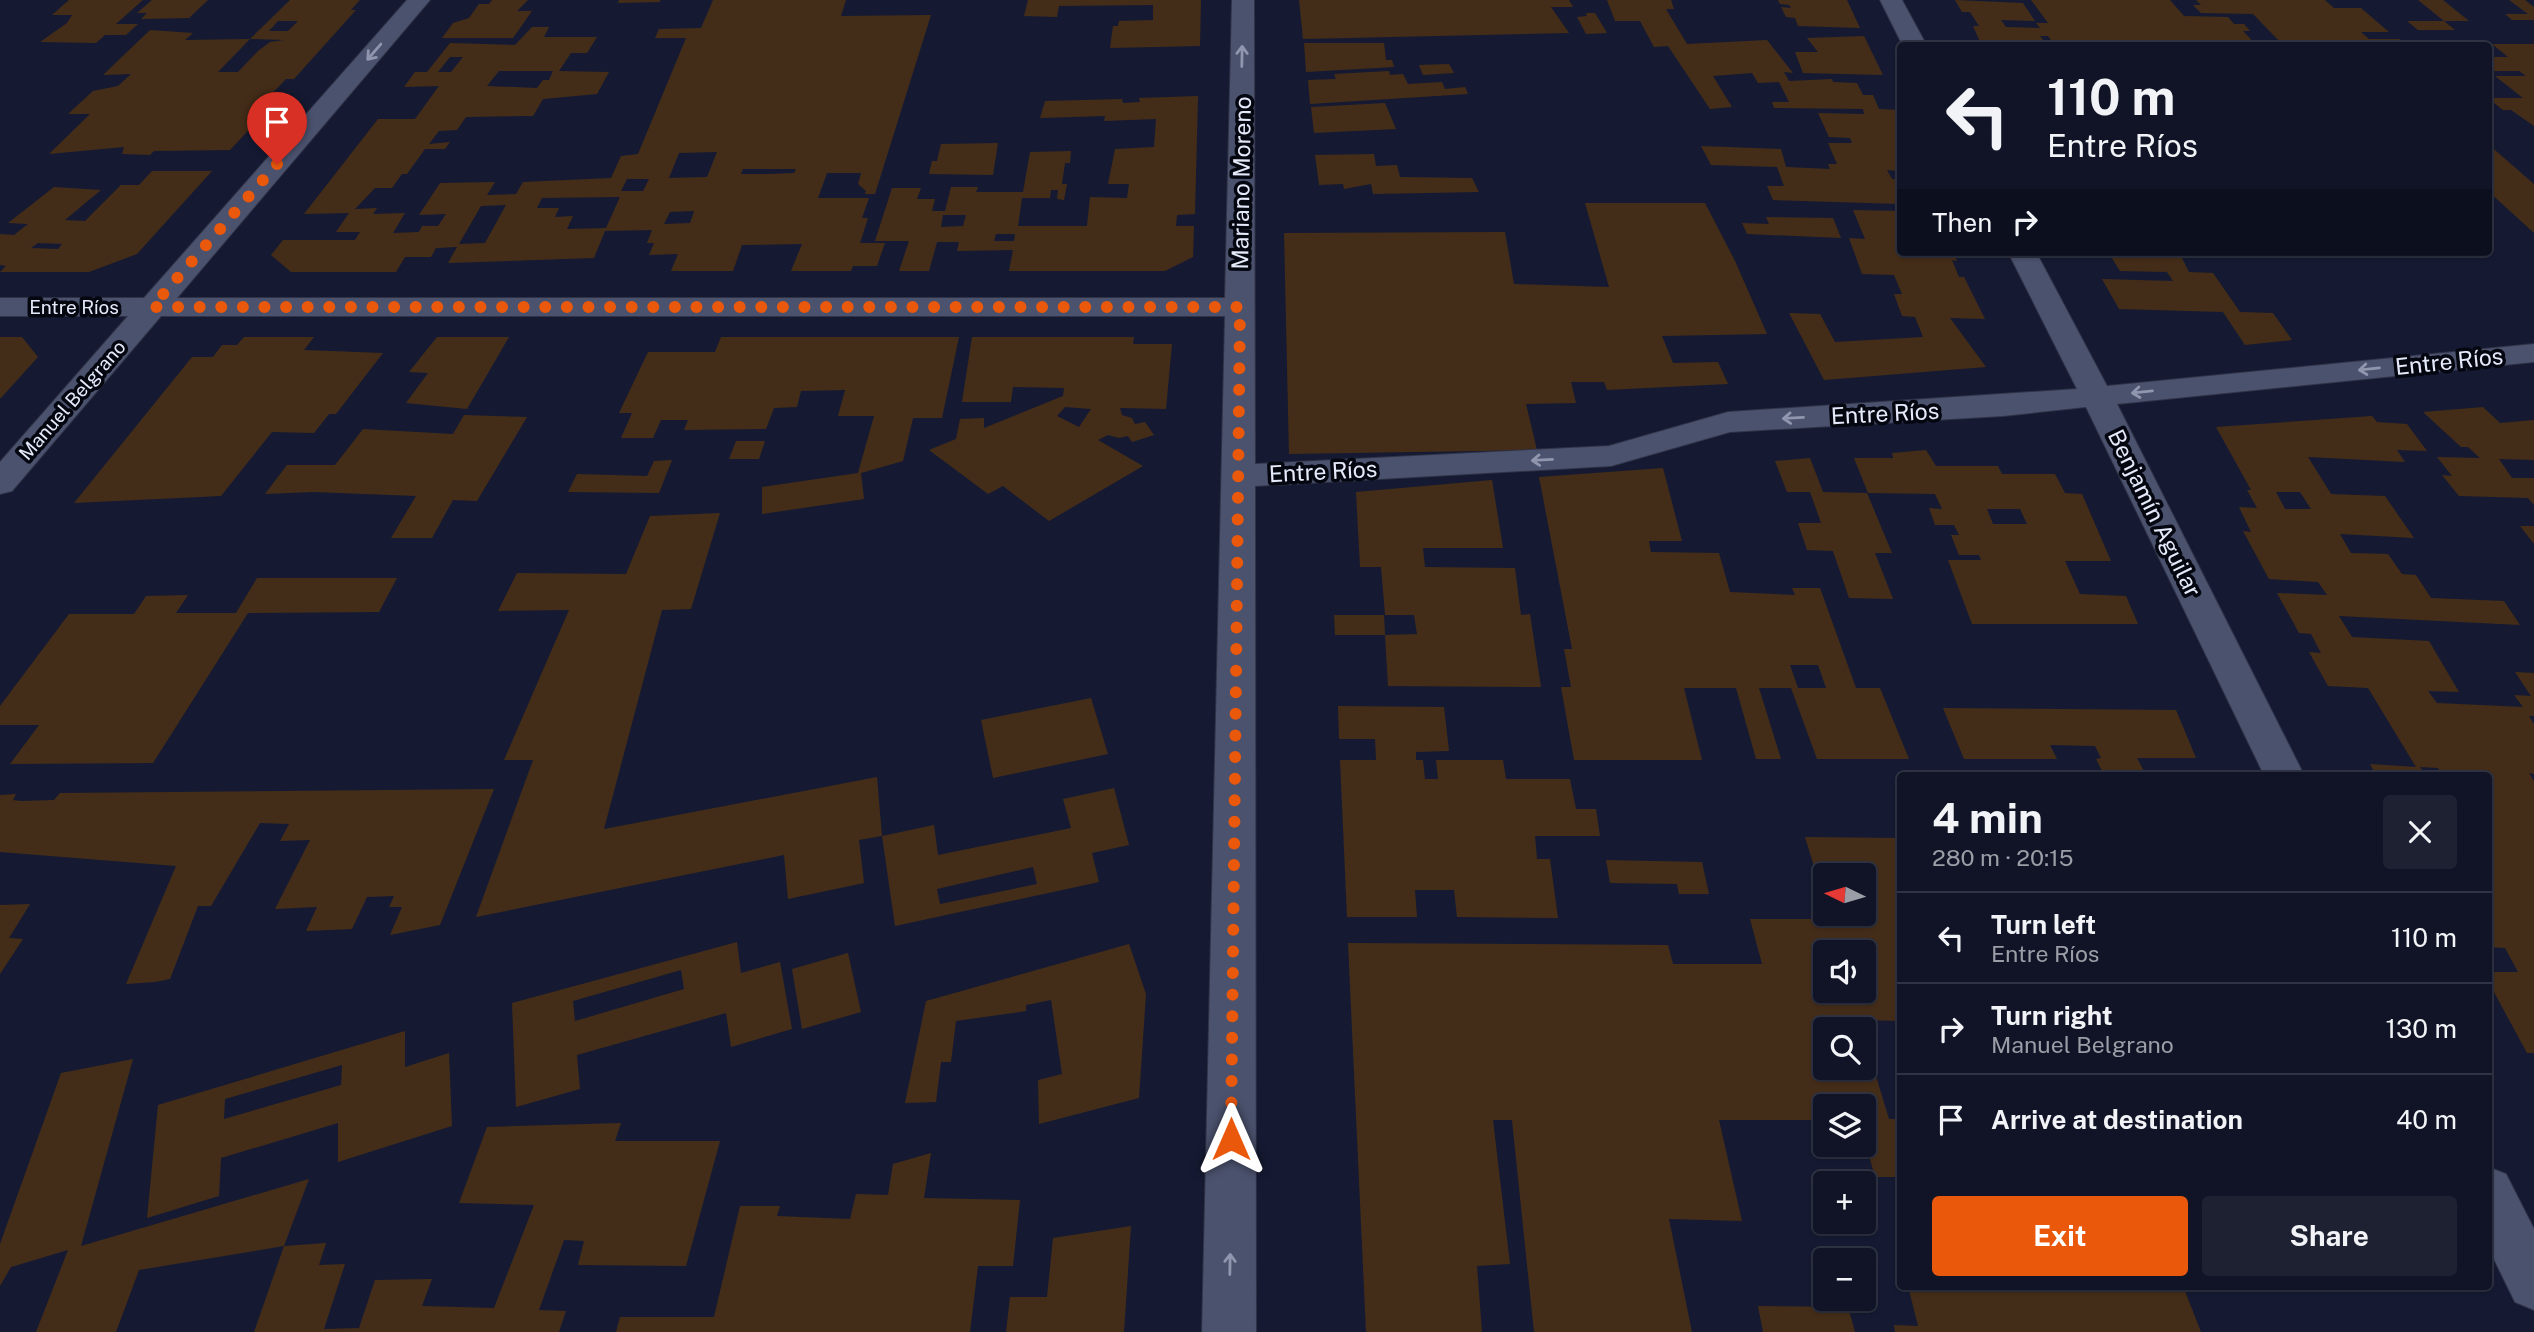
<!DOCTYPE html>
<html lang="en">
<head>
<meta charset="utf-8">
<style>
	:root { --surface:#101426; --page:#1e2132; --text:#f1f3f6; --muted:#9c9ea7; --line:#303343; --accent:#ea580c }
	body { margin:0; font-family:"Public Sans",sans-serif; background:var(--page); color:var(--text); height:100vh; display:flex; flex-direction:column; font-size:26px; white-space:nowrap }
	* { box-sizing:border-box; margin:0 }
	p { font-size:23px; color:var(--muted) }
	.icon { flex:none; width:38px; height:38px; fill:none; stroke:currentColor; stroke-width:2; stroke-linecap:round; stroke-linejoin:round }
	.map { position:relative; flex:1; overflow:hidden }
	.panel { position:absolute; left:1897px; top:772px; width:595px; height:518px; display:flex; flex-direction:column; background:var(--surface); border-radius:7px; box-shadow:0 2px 5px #0004,0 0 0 2px var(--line) }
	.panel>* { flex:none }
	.banner { position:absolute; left:1897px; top:42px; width:595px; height:214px; border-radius:7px; box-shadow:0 2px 5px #0004,0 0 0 2px var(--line); background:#101426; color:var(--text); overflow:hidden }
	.needle { width:46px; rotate:275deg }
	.tools { position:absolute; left:1813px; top:863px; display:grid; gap:14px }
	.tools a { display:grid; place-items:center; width:63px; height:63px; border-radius:7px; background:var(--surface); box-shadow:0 2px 5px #0004,0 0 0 2px var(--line); font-size:35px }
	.pin { position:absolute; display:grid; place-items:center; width:60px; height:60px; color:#fff; margin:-72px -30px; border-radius:50% 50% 50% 0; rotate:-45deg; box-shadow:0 0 7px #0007 }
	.pin .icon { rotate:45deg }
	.me { position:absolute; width:77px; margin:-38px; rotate:0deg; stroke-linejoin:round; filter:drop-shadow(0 0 5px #0008) }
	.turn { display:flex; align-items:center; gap:24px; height:147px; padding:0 35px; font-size:32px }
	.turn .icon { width:91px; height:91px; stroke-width:2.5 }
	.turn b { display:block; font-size:49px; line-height:60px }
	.then { display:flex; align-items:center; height:66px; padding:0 35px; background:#0003; gap:14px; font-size:26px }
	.round { display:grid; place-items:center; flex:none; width:74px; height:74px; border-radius:7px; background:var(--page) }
	.head { display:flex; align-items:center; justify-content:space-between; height:119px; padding:0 35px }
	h1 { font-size:42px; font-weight:700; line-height:52px }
	.primary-button { display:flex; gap:14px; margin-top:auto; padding:14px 35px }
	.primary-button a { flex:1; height:80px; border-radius:7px; background:var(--accent); color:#fff; font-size:28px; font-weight:700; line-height:80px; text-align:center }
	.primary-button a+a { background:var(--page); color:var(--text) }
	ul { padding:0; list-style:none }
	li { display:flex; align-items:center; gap:21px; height:91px; padding:0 35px; border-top:2px solid var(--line) }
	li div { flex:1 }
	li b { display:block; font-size:26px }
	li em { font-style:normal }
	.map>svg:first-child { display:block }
</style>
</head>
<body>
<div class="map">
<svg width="2534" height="1332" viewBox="0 0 2534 1332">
	<rect width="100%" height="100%" fill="#151a32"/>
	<path fill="#442d18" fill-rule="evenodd" d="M69 0H143L116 24H138L126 35H105L96 43 40 42 67 23 72 15H52Z
		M152 0H208L189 18 141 19 147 13H137Z
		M290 0H360L351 10H356L294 79H286L247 120H258L230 150 154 151 150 155 122 154 124 147 49 154 90 114H68L93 91 118 86 131 74 103 75 150 30 193 33 185 40 250 39 218 72H238L258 51 270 42 284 40 250 39ZM278 21H298L288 31H269Z
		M492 0H528L517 11H532L513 38H442L453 23 469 18 479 4H489Z
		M619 0H660V2L618 3Z
		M713 0H846L841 16 931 15 875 194H865L866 191 858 184 861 173H827L818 198H869L862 218H868L860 243H885L877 266H853L851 271H791L802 244 742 245 733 271H671L678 254 649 255 654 243H647L652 230 605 231 594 258 448 263 457 247 436 248 431 257H405L396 272H291L271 255 283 240H355L360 232H336L349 213 304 214 378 119H415L439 86 404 87 415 72H427L450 43 515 45 532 27H549L544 37H597L587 53H571L559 71 609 72 597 94 543 99 533 116 466 117 457 130 439 131 429 144 450 142 445 149H425L407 174H402L392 188H375L355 209 377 208 373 214 405 213 393 233 419 232 422 226H438L446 214 419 215 440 183 495 182 487 195 516 194 523 182 611 178 621 156 638 154 686 38H655L659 29 701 28ZM450 57H463L451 72H438ZM499 71H553L549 80H543L537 88 487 86ZM717 152 707 177 669 178 679 153ZM743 169H796L794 173 767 174H741ZM627 179H649L643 191H621ZM620 197 606 228 567 229 573 216 555 217 559 208H537L542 198ZM506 205 485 243 459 244 481 206ZM694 211 690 223 664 224 670 212Z
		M1028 0H1201L1200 46 1110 48 1113 26H1118L1119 21 1153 20V5L1059 6 1057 17 1024 16Z
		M1299 0H1569L1573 7H1551L1569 33 1303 39Z
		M1607 0H1671L1674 9H1666L1687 44 1767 40 1793 73 1784 72 1789 81 1832 79 1833 82 1857 83 1863 95H1873L1879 109 1900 110V171L1887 170 1892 179H1900V204L1773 200 1767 186H1784L1777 167 1711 165 1701 146 1781 149 1786 167 1830 169 1828 164H1837L1828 143H1852L1850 138 1829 137 1818 113 1864 114 1863 109 1774 108 1772 102H1789L1779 82 1758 83 1752 73 1713 76 1732 107 1710 109 1668 46 1654 47 1640 21H1615Z
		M1778 0H1847L1860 28 1798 26 1795 18 1786 17 1781 7 1791 8 1789 5 1780 4Z
		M1955 0 2023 3 2035 21 2001 20 2006 27 2040 28 2036 23H2048L2031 0H2170L2184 16 2228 17 2234 24H2244L2250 31H2243L2257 46H2055L2048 36H2040L2048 46H1982L1973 26H1979L1970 12H1962Z
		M2196 0H2325L2334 8H2361L2389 32H2361L2369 39H2399L2408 46H2284L2253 14 2201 13 2193 5H2201Z
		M2418 0H2443L2469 21H2444Z
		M2509 0H2525L2534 7V20H2512L2505 14H2528Z
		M1586 13H1595L1607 33 1586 34 1577 17 1587 16Z
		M2407 21H2444L2455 30H2418Z
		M1864 36 1883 75 1803 73 1795 52H1818L1807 38Z
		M1304 43H1384L1386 60H1392L1394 67 1306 72Z
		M2492 44H2534V126L2511 110H2503L2488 98H2523L2495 76H2526L2519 71H2488V57H2508Z
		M1449 64 1454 73 1423 75 1419 65Z
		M1389 71 1390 75 1403 74 1408 84 1442 82 1445 89 1465 87 1468 94 1310 104 1308 80 1336 79 1334 74Z
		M1198 96 1195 214 1177 215 1176 226H1194L1193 257 1165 271H1009L1013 250 957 251 959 242H937L929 271H899L909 241H875L892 188H921L917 199H935L932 211H945L951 187H978L976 192H1023L1030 152 1071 151 1070 163H1065L1062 184H1067L1064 200 1057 199 1058 190H1051L1050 198H1022L1018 226H1087L1090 197 1127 198 1129 184H1108L1115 149 1154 147 1156 119 1104 121 1105 116 1040 118 1045 101 1122 99 1123 103 1140 102 1139 98ZM943 215H966L963 226 941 227ZM996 234H1015L1014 241H994Z
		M1385 103 1396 129 1314 133 1311 107Z
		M998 143 993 175 929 174 932 161H937L941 144Z
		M2488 144 2534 184V233L2488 191Z
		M1374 154 1376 166 1397 165 1400 177 1472 178 1479 192 1373 194 1371 184 1344 189 1343 184 1319 185 1315 155Z
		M152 171H212L137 254 89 272H0L6 266 0 265V234L14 235 28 224 8 223 54 187 101 190 65 220 85 221 121 185H139ZM38 243 62 244 58 249 31 248Z
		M1585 203H1705L1735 261 1767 334 1662 336 1673 363 1718 362 1728 384 1607 390 1604 382H1571L1576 403 1526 404 1537 450 1289 454 1284 233 1505 232 1514 284 1609 287Z
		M1853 210 1900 211V252H1953L1957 261 1952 260 1959 277H1964L1985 319 1950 318 1986 367 1824 380 1789 313 1820 314 1835 342 1923 337 1915 317 1902 316 1894 294H1902L1894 275 1862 274 1849 238 1865 239Z
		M1766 217 1833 218 1841 238 1747 234 1742 223 1769 224Z
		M2108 252H2179L2189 272 2213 273 2240 312 2273 313 2292 340 2245 345 2223 312 2119 309 2102 279 2173 281 2167 272 2120 271Z
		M0 337H22L38 357 0 399Z
		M244 337H314L304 350 383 353 336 414H329L314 433 272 432 221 496 74 503 192 357H213L222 345H237Z
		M437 337H509L467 409 406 403 428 373 409 372Z
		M721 337H959L942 418H913L903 461 861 473 864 499 762 514V487L858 473 874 416H838L845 390 801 391 797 407 774 408 766 429 684 430 688 420H661L653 438H621L632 413H619L648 352H715Z
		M972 337H1134L1133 344H1172L1166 409 1120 408 1122 415 1132 418 1135 424 1145 422 1154 435 1132 442 1128 436 1119 438 1108 435 1098 440 1143 466 1049 521 1003 486 988 494 929 450 956 439 960 419 984 418V428L1063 396 1064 388 1013 387 1011 402H962ZM1065 407 1091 409 1079 427 1057 416Z
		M2483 407 2500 423 2534 420V460L2499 459 2512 478H2534V505L2528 498 2459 496 2442 475 2452 476 2437 457 2480 458 2468 447H2461L2423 412Z
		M464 415 527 417 477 501 453 500 432 538H391L416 496 313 492 265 494 287 465H335L363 429 453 434Z
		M2372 416 2377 422 2407 424 2427 451 2397 450 2405 462 2308 457 2331 494 2385 496 2414 538 2340 534 2351 553 2388 554 2402 574 2416 575 2431 598 2504 601 2520 625 2339 616 2352 637 2429 641 2459 692 2428 691 2437 703 2523 707 2514 695 2531 696 2515 672 2534 673V716H2529L2534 724V774L2529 773 2534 781V1053H2527L2488 981V972H2518L2505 948 2488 947V775H2442L2438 768 2420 767 2425 775H2376L2370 764 2416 767 2368 688 2328 686 2309 652 2321 653 2311 634 2299 633 2277 593 2327 595 2318 582 2269 579 2243 531 2251 532 2239 507 2257 508 2247 490H2251L2216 427ZM2276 492H2300L2311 509H2285Z
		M736 441H765L759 459H729Z
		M1926 450 1936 466H1998L2002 474H2055L2065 493 2082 494 2111 561H2065L2080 594 2126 596 2138 624H1972L1948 560H1981L1979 555H1959L1951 535H1959L1954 525H1935L1929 508 1942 509 1935 494 1868 493 1854 458H1893L1892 453ZM1987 509H2020L2027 524H1993Z
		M1810 458 1823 492 1867 493 1892 553H1875L1893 599 1849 598 1833 551 1807 550 1798 523H1821L1810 492H1787L1775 461Z
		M672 460 659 493 568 492 577 474 647 476 654 461Z
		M1663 468 1682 541H1649L1651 552 1719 553 1730 592 1795 595 1792 588H1820L1856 688H1880L1909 759H1817L1791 688H1759L1781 759H1756L1736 688H1684L1702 760H1574L1561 687H1571L1564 649H1572L1539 477ZM1790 665H1818L1826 688H1798Z
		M1492 480 1503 548H1423L1425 567 1515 568 1521 615 1530 614 1541 687 1388 686 1385 635H1335L1334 615H1384L1385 635 1417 634 1414 615H1385L1381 567H1360L1356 492Z
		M720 513 691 609 662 610 604 829 877 777 882 836 859 840 864 883 788 899 784 855 476 917 533 760H504L569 610 498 611 517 573 626 574 650 516Z
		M2520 526H2534V544Z
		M257 578H397L379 612 248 613 153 763 10 764 39 725H0V706L69 614H134L146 596 188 595 176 613H236Z
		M1091 698 1108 754 993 778 981 720Z
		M1338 706 1444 707 1449 751 1416 752V760H1423L1425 779H1438L1436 760H1503L1506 779H1570L1576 809H1596L1600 836H1535L1537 859H1550L1558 918 1457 917 1454 890H1415L1417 917H1347L1340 760H1376L1375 739H1339Z
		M1943 708 2176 710 2196 758H2137L2146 775H2104L2096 759 2101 758 2095 746 2050 745 2057 759H1964Z
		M1114 788 1129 845 1092 853 1099 882 895 926 882 836 934 825 938 855 1071 828 1063 799ZM1033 867 1037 884 940 904 937 889Z
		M494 789 440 925 390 935 402 907H389L394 896 367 897 352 929 306 931 317 907 275 909 310 840 280 841 289 824 260 823 211 906H198L170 979 155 982 126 984 176 866 0 852V795L16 794 13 800 21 801 54 800 60 793Z
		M1805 837 1900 838V1021L1859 1020 1862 1029H1825V1068H1864V1037L1889 1119H1900V1177H1875L1864 1138V1106H1825V1120H1719L1742 1221 1669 1219 1692 1332H1534L1512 1120H1493L1510 1264 1477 1266 1482 1332H1366L1348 943 1668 945 1673 964H1762L1750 919H1830L1828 914H1864V875H1825V902ZM1825 952H1864V990H1825Z
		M1606 860 1702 862 1709 894H1679L1677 884 1610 883Z
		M30 904 9 938 23 939 0 974V905Z
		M737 942 741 973 780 962 792 1029 731 1047 726 1013 577 1055 580 1089 516 1107 512 1003ZM681 970 684 989 575 1021 573 1001Z
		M1129 944 1146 994 1139 1098 1039 1124 1038 1080 1062 1074 1051 1000 1026 1005V1011L956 1021 951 1062H941L936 1102 905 1103 926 1001Z
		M848 953 861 1012 802 1029 792 969Z
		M405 1031V1067L449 1053 452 1126 338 1162V1123L221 1158 219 1196 147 1218 158 1105ZM342 1065 341 1085 224 1119 225 1099Z
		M133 1059 81 1246 309 1179 284 1246 139 1270 116 1332H36L68 1250 11 1267 0 1286V1244L61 1073Z
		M621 1123 615 1141H720L686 1266 578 1265 584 1241 564 1240 539 1310 566 1311 559 1332H254L284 1246 326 1243 319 1265 345 1264 324 1329 359 1328 375 1280 432 1279 422 1306 494 1308 534 1205 459 1203 487 1127Z
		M931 1153 924 1198 1020 1200 1013 1266H978L970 1332H616L620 1317H714L740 1206H780L777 1216 850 1219 856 1194 888 1195 893 1164Z
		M1131 1226 1124 1332H1006L1010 1297H1047L1053 1238Z
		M1908 1286H2183L2201 1332H1895L1894 1325 1918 1326Z
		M1758 1306 1848 1307 1855 1332H1763Z"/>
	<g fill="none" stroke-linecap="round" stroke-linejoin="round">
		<g stroke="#303246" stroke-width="2">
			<path id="street" d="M407 0H430L177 298H1225L1232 0H1254L1255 464 1609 446 1728 412 2077 389 2008 252H2036L2107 386 2534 344V362L2117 404 2304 775H2264L2086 407 2003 416 1730 432 1611 466 1255 486 1256 1332H1202L1225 316H161L12 491 0 494V462L128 316H0V298H144Z
				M1880 0H1902L1927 46H1903Z
				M2488 1167 2506 1174 2534 1229V1310L2515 1302 2488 1247Z"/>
		</g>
		<use href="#street" fill="#4b526e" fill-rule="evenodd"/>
	</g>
	<defs><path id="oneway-shaft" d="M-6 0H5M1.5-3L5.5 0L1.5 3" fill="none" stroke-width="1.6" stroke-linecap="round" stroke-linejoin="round" transform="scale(1.75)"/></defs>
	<g stroke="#9096ad">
		<use href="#oneway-shaft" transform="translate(374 52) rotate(131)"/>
		<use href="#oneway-shaft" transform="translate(1242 56) rotate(-89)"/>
		<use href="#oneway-shaft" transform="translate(2369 369) rotate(174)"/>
		<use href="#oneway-shaft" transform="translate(2142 392) rotate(174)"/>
		<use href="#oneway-shaft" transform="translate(1793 418) rotate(177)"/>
		<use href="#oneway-shaft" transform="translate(1542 460) rotate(177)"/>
		<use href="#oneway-shaft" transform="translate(1230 1264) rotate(-89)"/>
	</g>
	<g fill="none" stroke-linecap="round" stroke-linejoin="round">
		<path stroke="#ea580c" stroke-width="12" stroke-dasharray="0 21.6" d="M277 164 152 307H1240L1231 1139"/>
	</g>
	<g text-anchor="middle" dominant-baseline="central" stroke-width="7" stroke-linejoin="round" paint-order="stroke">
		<g font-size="19" fill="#e5eafb" stroke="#040610">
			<text x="74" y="307">Entre Ríos</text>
			<text transform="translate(72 400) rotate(-49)">Manuel Belgrano</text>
		</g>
		<g font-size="23" fill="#e5eafb" stroke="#040610">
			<text transform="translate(1241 183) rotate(-89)">Mariano Moreno</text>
			<text transform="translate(2449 361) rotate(-6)">Entre Ríos</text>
			<text transform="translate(1885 413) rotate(-3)">Entre Ríos</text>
			<text transform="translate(1323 471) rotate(-3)">Entre Ríos</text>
			<text transform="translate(2155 513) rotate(64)">Benjamín Aguilar</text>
		</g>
	</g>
</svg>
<div class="tools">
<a><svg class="needle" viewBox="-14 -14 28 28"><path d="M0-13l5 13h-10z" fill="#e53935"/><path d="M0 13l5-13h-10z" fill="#9c9ea7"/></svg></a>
<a><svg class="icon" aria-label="sound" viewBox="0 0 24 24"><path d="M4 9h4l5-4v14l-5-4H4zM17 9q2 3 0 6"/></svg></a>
<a><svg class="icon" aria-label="search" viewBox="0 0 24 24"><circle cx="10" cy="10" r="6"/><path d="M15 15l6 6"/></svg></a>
<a><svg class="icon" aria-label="layers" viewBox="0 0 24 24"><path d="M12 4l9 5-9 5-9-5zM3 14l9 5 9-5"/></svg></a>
<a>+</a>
<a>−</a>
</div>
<div class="pin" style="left:277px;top:164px;background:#d93025"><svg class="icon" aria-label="arrive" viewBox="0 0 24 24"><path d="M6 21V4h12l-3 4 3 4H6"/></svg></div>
<svg class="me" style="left:1231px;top:1139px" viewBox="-20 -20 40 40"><path d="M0-17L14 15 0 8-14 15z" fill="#ea580c" stroke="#fff" stroke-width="4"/></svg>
<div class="banner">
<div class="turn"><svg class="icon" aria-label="left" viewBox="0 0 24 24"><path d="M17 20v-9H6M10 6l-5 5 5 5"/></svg><div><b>110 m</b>Entre Ríos</div></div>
<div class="then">Then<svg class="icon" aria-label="right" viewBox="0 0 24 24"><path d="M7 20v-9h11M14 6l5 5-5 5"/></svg></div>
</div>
<section class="panel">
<div class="head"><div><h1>4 min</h1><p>280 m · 20:15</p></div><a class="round"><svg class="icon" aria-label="close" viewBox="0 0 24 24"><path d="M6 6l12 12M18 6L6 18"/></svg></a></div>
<ul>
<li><svg class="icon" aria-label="left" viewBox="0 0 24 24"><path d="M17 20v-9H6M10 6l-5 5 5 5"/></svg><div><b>Turn left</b><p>Entre Ríos</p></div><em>110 m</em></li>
<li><svg class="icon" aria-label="right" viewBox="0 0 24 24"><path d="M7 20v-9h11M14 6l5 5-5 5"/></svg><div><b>Turn right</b><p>Manuel Belgrano</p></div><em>130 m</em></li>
<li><svg class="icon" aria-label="arrive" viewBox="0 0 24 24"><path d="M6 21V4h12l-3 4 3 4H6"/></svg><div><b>Arrive at destination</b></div><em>40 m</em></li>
</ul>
<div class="primary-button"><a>Exit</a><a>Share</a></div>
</section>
</div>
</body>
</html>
